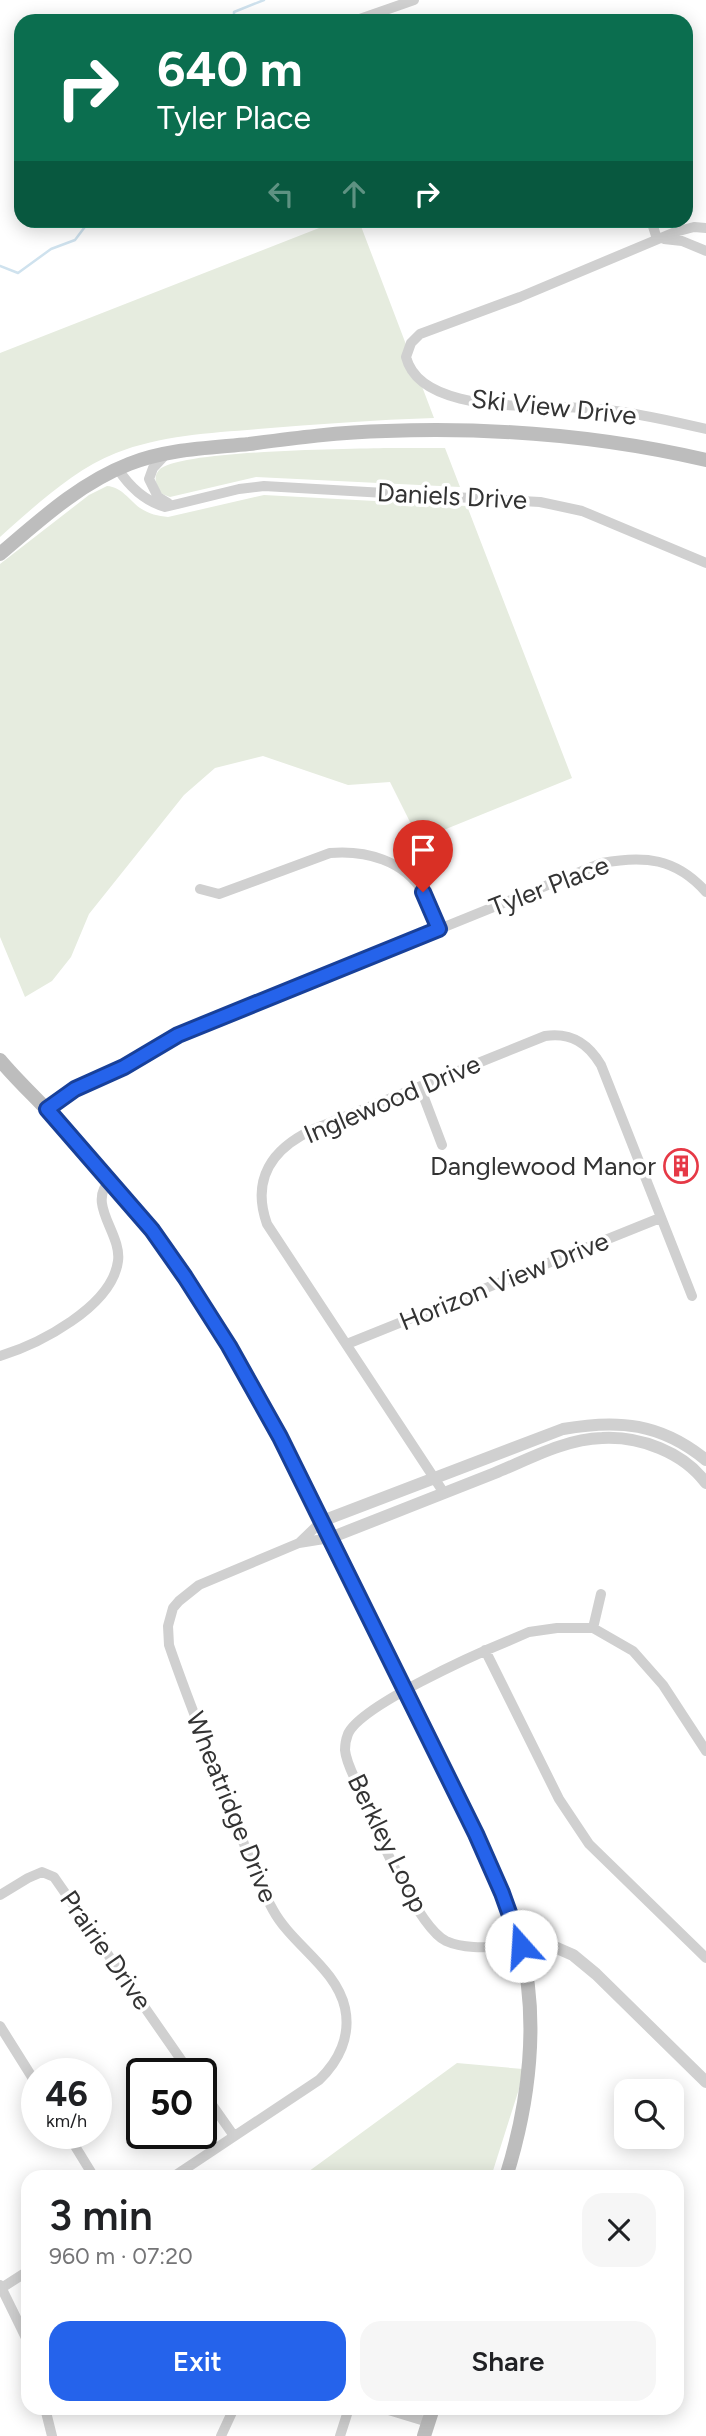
<!DOCTYPE html>
<html lang="en">
<head>
<meta charset="utf-8">
<style>
	:root { --surface:#fff; --page:#f6f6f6; --text:#202124; --muted:#757577; --accent:#2563eb }
	body { margin:0; font-family:Figtree,sans-serif; background:var(--page); color:var(--text); height:100vh; display:flex; flex-direction:column; font-size:26px; white-space:nowrap }
	* { box-sizing:border-box; margin:0 }
	p { font-size:23px; color:var(--muted) }
	.icon { flex:none; width:38px; height:38px; fill:none; stroke:currentColor; stroke-width:2; stroke-linecap:round; stroke-linejoin:round }
	.map { position:relative; flex:1; overflow:hidden }
	.drawer { position:absolute; left:21px; top:2170px; width:663px; height:245px; display:flex; flex-direction:column; background:var(--surface); border-radius:21px; box-shadow:0 4px 18px #0003 }
	.drawer>* { flex:none }
	.guide { position:absolute; left:14px; top:14px; width:679px; height:214px; border-radius:21px; box-shadow:0 4px 18px #0003; background:#0b6e4f; color:#fff; overflow:hidden }
	.controls { position:absolute; left:614px; top:2079px; display:grid; gap:14px }
	.controls a { display:grid; place-items:center; width:70px; height:70px; border-radius:14px; background:var(--surface); box-shadow:0 4px 18px #0003; font-size:35px }
	.speed { position:absolute; left:21px; top:2058px; display:flex; gap:14px; font-size:35px; font-weight:700; text-align:center }
	.speed>* { display:grid; place-content:center; width:91px; height:91px; border-radius:50%; background:var(--surface); box-shadow:0 4px 18px #0003; line-height:1 }
	.speed small { font-size:18px; font-weight:400 }
	.speed .limit { border:4px solid #111; border-radius:10px; background:#fff; color:#111 }
	.pin { position:absolute; display:grid; place-items:center; width:60px; height:60px; color:#fff; margin:-72px -30px; border-radius:50% 50% 50% 0; rotate:-45deg; box-shadow:0 0 7px #0007 }
	.pin .icon { rotate:45deg }
	.me { position:absolute; width:77px; margin:-38px; rotate:341deg; stroke-linejoin:round; filter:drop-shadow(0 0 5px #0008) }
	.turn { display:flex; align-items:center; gap:24px; height:147px; padding:0 28px; font-size:32px }
	.turn .icon { width:91px; height:91px; stroke-width:2.5 }
	.turn b { display:block; font-size:49px; line-height:60px }
	.lanes { display:flex; align-items:center; height:66px; padding:0 28px; background:#0003; justify-content:center; gap:35px; direction:ltr }
	.lanes .off { opacity:.35 }
	.round { display:grid; place-items:center; flex:none; width:74px; height:74px; border-radius:21px; background:var(--page) }
	.head { display:flex; align-items:center; justify-content:space-between; height:119px; padding:0 28px }
	h1 { font-size:42px; font-weight:600; line-height:52px }
	.button { display:flex; gap:14px; margin-top:auto; padding:14px 28px }
	.button a { flex:1; height:80px; border-radius:21px; background:var(--accent); color:#fff; font-size:28px; font-weight:600; line-height:80px; text-align:center }
	.button a+a { background:var(--page); color:var(--text) }
	.map>svg:first-child { display:block }
</style>
</head>
<body>
<div class="map">
<svg width="706" height="2436" viewBox="0 0 706 2436">
	<rect width="100%" height="100%" fill="#fff"/>
	<path fill="#e6ecdf" d="M337 221H359L434 418C375 420 317 424 258 429 211 433 161 435 116 453 73 470 35 506 0 537V353Z
		M388 448H445L460 487 256 477 170 497 162 494C157 486 152 478 159 470 177 450 353 449 388 448Z
		M107 486C122 487 129 500 140 508 149 514 158 516 168 517L264 495 467 506 572 778 419 840 390 782 348 785 263 756 215 768 184 795 89 914 71 957 52 981 25 997 0 937V564L89 495Z
		M457 2063 523 2069 519 2089 491 2177H301Z"/>
	<g fill="none" stroke-linecap="round" stroke-linejoin="round">
		<path stroke="#cfe2ee" stroke-width="2.5" d="M234 21V12L264 0
			M0 266 18 273 51 249 75 240 90 220"/>
		<path stroke="#d0d0d0" stroke-width="10" d="M354 21 414 0
			M651 220 657 239
			M706 228 694 227 675 232 520 297 420 334 411 343 406 357C419 409 515 405 556 407 576 407 596 409 616 411 646 415 676 422 706 429
			M664 239 682 241 706 251
			M166 454 153 468 149 479 158 497 168 503
			M118 469C129 486 145 501 165 507L239 489 264 486 540 502 582 511 706 563
			M200 889 219 894 330 853C365 850 405 860 424 894 430 905 434 917 439 929
			M420 1087 442 1145
			M47 1109 75 1089 124 1067 178 1035 602 863C644 855 676 858 706 892
			M347 1344 660 1218
			M0 1356C39 1344 112 1307 118 1261 122 1234 86 1203 110 1181
			M444 1493 267 1224C251 1179 272 1149 312 1130L545 1036C571 1032 588 1043 601 1065L692 1296
			M299 1543 322 1521
			M593 1628 601 1594
			M485 1650 559 1799 589 1844 706 1958
			M0 1895 28 1878 42 1872 54 1877 191 2074
			M521 1946C498 1946 468 1951 446 1941 417 1927 373 1823 360 1790 355 1778 346 1763 345 1750 345 1745 346 1739 348 1734 360 1706 476 1654 508 1641L529 1632 557 1628H593L633 1651 663 1685 706 1751
			M0 2026 37 2085
			M201 2089 234 2136
			M67 2133 94 2177
			M173 2177 319 2080C339 2061 351 2036 345 2008 336 1968 292 1945 273 1910 254 1876 242 1837 228 1801 208 1749 187 1698 169 1645L168 1626 173 1608 179 1601 199 1585 299 1543 330 1538
			M0 2285 28 2342
			M0 2289 28 2271
			M45 2408 52 2436
			M382 2408 428 2422
			M221 2436 234 2408
			M340 2436 349 2408"/>
		<path stroke="#d0d0d0" stroke-width="12" d="M322 1521 563 1429C618 1419 661 1423 706 1460
			M330 1538C385 1516 440 1495 495 1473 529 1459 565 1439 602 1438 640 1436 683 1452 706 1483
			M521 1946 550 1945 573 1955 596 1974 706 2082"/>
		<path stroke="#bdbdbd" stroke-width="14" d="M0 554C40 520 80 483 129 464 166 449 209 448 249 444 294 438 340 432 386 431 493 427 602 436 706 460
			M0 1060C15 1078 32 1094 48 1111 97 1163 146 1218 186 1278 272 1407 336 1550 404 1689 432 1746 462 1803 488 1861 500 1888 513 1916 520 1944 540 2019 529 2104 506 2177
			M424 2436 433 2408"/>
	</g>
	<g fill="none" stroke-linecap="round" stroke-linejoin="round">
		<g stroke="#184099" stroke-width="18">
			<path id="route" d="M423 892 439 929 178 1035 124 1067 75 1089 47 1109 152 1230 185 1277 229 1346 280 1437 476 1834 502 1893 521 1946"/>
		</g>
		<use href="#route" stroke="#2563eb" stroke-width="12"/>
	</g>
	<defs>
		<g id="building-ring" transform="scale(1.75)"><circle r="9.5" fill="#fff" stroke="#e63946" stroke-width="1.5"/><path d="M-4-6H4V6H1V3H-1V6H-4ZM-2.5-4.3h1.7v1.8h-1.7ZM.8-4.3h1.7v1.8H.8ZM-2.5-1h1.7V.8h-1.7ZM.8-1h1.7V.8H.8Z" fill="#e63946"/></g>
	</defs>
	<g fill-rule="evenodd">
		<use href="#building-ring" x="681" y="1166"/>
	</g>
	<g text-anchor="middle" dominant-baseline="central" stroke-width="7" stroke-linejoin="round" paint-order="stroke">
		<g font-size="26" fill="#333" stroke="#fff">
			<text transform="translate(554 407) rotate(6)">Ski View Drive</text>
			<text transform="translate(452 496) rotate(3)">Daniels Drive</text>
			<text transform="translate(549 886) rotate(-21)">Tyler Place</text>
			<text transform="translate(392 1099) rotate(-23)">Inglewood Drive</text>
			<text transform="translate(504 1281) rotate(-22)">Horizon View Drive</text>
			<text transform="translate(232 1807) rotate(68)">Wheatridge Drive</text>
			<text transform="translate(388 1843) rotate(64)">Berkley Loop</text>
			<text transform="translate(106 1950) rotate(55)">Prairie Drive</text>
		</g>
		<g font-size="26" fill="#333" stroke="#fff" text-anchor="end">
			<text x="656" y="1166">Danglewood Manor</text>
		</g>
	</g>
</svg>
<div class="controls">
<a><svg class="icon" aria-label="search" viewBox="0 0 24 24"><circle cx="10" cy="10" r="6"/><path d="M15 15l6 6"/></svg></a>
</div>
<div class="speed"><div>46<small>km/h</small></div><div class="limit">50</div></div>
<div class="pin" style="left:423px;top:892px;background:#d93025"><svg class="icon" aria-label="arrive" viewBox="0 0 24 24"><path d="M6 21V4h12l-3 4 3 4H6"/></svg></div>
<svg class="me" style="left:521px;top:1946px" viewBox="-20 -20 40 40"><circle r="19" fill="#fff"/><path d="M0-13L10 11 0 6-10 11z" fill="#2563eb"/></svg>
<div class="guide">
<div class="turn"><svg class="icon" aria-label="right" viewBox="0 0 24 24"><path d="M7 20v-9h11M14 6l5 5-5 5"/></svg><div><b>640 m</b>Tyler Place</div></div>
<div class="lanes"><svg class="icon off" aria-label="left" viewBox="0 0 24 24"><path d="M17 20v-9H6M10 6l-5 5 5 5"/></svg><svg class="icon off" aria-label="ahead" viewBox="0 0 24 24"><path d="M12 20V5M6 11l6-6 6 6"/></svg><svg class="icon" aria-label="right" viewBox="0 0 24 24"><path d="M7 20v-9h11M14 6l5 5-5 5"/></svg></div>
</div>
<section class="drawer">
<div class="head"><div><h1>3 min</h1><p>960 m · 07:20</p></div><a class="round"><svg class="icon" aria-label="close" viewBox="0 0 24 24"><path d="M6 6l12 12M18 6L6 18"/></svg></a></div>
<div class="button"><a>Exit</a><a>Share</a></div>
</section>
</div>
</body>
</html>
